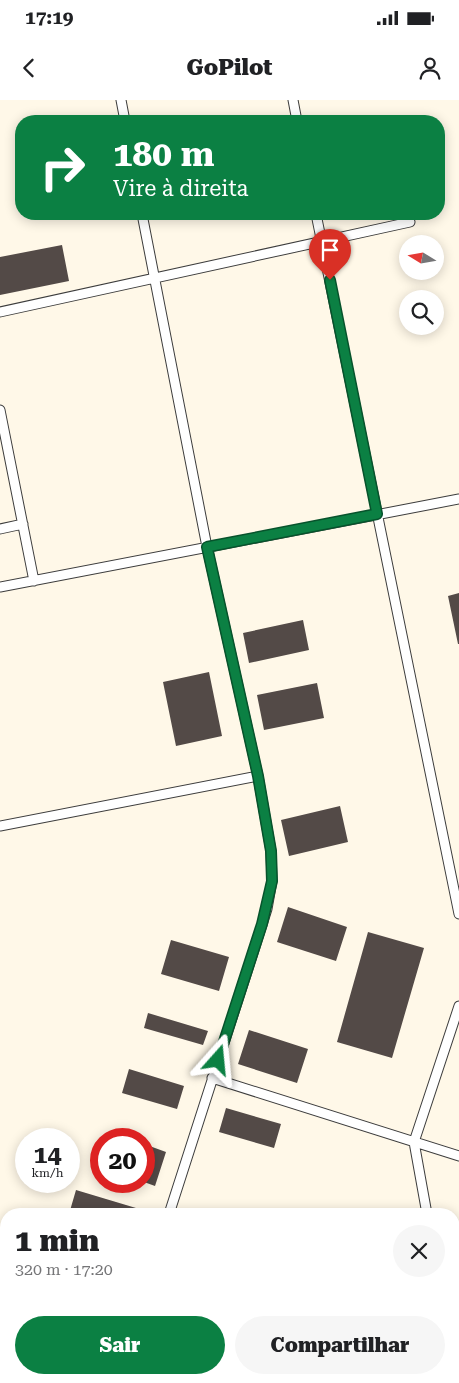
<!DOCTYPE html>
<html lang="pt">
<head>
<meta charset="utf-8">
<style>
	:root { --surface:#fff; --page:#f6f6f6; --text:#202124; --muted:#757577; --accent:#0b8043 }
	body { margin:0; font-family:"Roboto Serif",serif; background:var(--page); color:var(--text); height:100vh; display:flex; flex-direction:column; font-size:19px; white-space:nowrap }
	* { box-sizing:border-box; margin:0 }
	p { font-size:16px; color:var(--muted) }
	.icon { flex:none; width:28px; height:28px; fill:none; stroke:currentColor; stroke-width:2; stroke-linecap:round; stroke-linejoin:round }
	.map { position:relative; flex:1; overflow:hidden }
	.panel { position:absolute; left:0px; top:1108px; width:460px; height:176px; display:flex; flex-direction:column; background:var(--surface); border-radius:20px 20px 0 0; box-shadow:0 2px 12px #0003 }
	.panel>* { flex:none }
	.hud { position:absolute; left:15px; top:15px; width:430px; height:105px; border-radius:20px; box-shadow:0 2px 12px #0003; background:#0b8043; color:#fff; overflow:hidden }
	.needle { width:32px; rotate:281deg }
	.buttons { position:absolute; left:399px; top:135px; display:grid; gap:10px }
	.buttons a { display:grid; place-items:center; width:45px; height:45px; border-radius:50%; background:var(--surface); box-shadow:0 2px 12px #0003; font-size:25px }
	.speed { position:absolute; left:15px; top:1028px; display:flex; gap:10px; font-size:25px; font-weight:700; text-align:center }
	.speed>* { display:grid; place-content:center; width:65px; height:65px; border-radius:50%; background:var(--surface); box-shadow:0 2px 12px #0003; line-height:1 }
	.speed small { font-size:12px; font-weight:400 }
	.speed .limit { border:8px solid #d22; background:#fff; color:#111 }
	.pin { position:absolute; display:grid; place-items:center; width:42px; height:42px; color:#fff; margin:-51px -21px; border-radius:50% 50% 50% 0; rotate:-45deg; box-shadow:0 0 5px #0007 }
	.pin .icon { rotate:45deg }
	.me { position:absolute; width:55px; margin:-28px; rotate:18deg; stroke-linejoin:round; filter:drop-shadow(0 0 4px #0008) }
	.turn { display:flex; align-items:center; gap:18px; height:105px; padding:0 15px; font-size:22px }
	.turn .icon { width:65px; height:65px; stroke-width:2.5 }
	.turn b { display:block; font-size:35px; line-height:42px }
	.round { display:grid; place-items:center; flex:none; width:52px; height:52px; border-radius:26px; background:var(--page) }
	.headline { display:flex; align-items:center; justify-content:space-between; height:85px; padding:0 15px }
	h1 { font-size:30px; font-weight:800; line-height:38px }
	.primary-button { display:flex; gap:10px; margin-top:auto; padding:10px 15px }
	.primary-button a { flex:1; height:58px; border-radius:30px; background:var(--accent); color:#fff; font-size:20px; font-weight:800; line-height:58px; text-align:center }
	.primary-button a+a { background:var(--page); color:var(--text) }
	.status { display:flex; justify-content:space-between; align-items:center; height:35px; padding:0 25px; background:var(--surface); direction:ltr }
	.status svg { height:14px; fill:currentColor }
	header { display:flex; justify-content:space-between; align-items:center; height:65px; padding:0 15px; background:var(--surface); font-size:22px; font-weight:800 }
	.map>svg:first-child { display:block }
</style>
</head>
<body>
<div class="status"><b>17:19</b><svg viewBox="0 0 49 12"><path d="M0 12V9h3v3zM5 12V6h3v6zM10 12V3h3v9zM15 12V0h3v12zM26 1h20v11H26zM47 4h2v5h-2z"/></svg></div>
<header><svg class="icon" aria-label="back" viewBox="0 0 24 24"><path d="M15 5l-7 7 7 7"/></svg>GoPilot<svg class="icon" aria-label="person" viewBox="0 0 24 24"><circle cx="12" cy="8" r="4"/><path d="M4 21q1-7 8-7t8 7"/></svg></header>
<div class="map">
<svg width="459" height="1283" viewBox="0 0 459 1283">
	<rect width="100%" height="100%" fill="#fff8e8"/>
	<path fill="#534a47" d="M62 145 69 181 0 195V157Z
		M459 493V544H458L448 496Z
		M303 520 309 550 249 563 243 533Z
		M209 572 222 636 176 646 163 582Z
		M317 583 324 618 264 630 257 595Z
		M340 706 348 742 289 756 281 720Z
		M288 807 347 827 336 861 277 842Z
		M368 832 424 848 392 958 337 942Z
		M171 840 229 857 219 891 161 874Z
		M148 913 208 931 203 945 144 928Z
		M249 930 308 949 297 983 238 964Z
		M129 969 184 986 177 1009 122 993Z
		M226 1008 281 1024 274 1048 219 1032Z
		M107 1032 126 1038V1039H105Z
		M144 1044 166 1052 155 1086 144 1082Z
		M101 1052V1068L96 1066Z
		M76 1090 146 1111 145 1114H69Z
		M0 1271 6 1273V1278H19L34 1283H0Z
		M143 1278H192L190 1283H185L171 1278 169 1283H141Z"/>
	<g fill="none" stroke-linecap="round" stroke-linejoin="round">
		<g stroke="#3d3d3d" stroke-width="11">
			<path id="service" d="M121 0 125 21
				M293 0 297 21
				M142 114 207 447 258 676 271 751 272 781 267 809 253 853 169 1114
				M316 114 459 814
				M0 212 410 122
				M0 310 34 481
				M0 429 23 424
				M0 487 459 399
				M0 726 258 676
				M212 978 459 1056
				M427 1114 414 1042 459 906
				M0 1149H6
				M454 1229 459 1232
				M454 1242 459 1267
				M210 1283 211 1278
				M319 1283 321 1278"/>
		</g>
		<use href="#service" stroke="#fff" stroke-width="9"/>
	</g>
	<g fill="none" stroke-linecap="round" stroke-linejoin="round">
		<g stroke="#07532c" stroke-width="12">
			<path id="route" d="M218 960 262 824 272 781 271 751 258 676 207 447 377 414 330 180"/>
		</g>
		<use href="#route" stroke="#0b8043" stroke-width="9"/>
	</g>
</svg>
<div class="buttons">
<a><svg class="needle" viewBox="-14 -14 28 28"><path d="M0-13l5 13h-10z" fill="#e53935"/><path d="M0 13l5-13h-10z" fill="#757577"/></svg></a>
<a><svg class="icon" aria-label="search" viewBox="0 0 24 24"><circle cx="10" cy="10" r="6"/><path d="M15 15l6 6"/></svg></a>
</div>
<div class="speed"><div>14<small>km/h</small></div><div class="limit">20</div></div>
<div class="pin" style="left:330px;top:180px;background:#d93025"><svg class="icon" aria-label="arrive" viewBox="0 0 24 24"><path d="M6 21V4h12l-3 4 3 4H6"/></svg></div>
<svg class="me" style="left:218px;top:960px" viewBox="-20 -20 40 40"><path d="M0-17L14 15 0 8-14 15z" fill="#0b8043" stroke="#fff" stroke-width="4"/></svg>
<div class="hud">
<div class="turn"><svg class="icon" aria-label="right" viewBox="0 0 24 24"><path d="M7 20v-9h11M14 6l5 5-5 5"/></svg><div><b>180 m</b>Vire à direita</div></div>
</div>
<section class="panel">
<div class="headline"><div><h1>1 min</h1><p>320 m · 17:20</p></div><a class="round"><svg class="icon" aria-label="close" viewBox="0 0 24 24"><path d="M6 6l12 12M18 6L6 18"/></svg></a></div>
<div class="primary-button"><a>Sair</a><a>Compartilhar</a></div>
</section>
</div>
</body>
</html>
